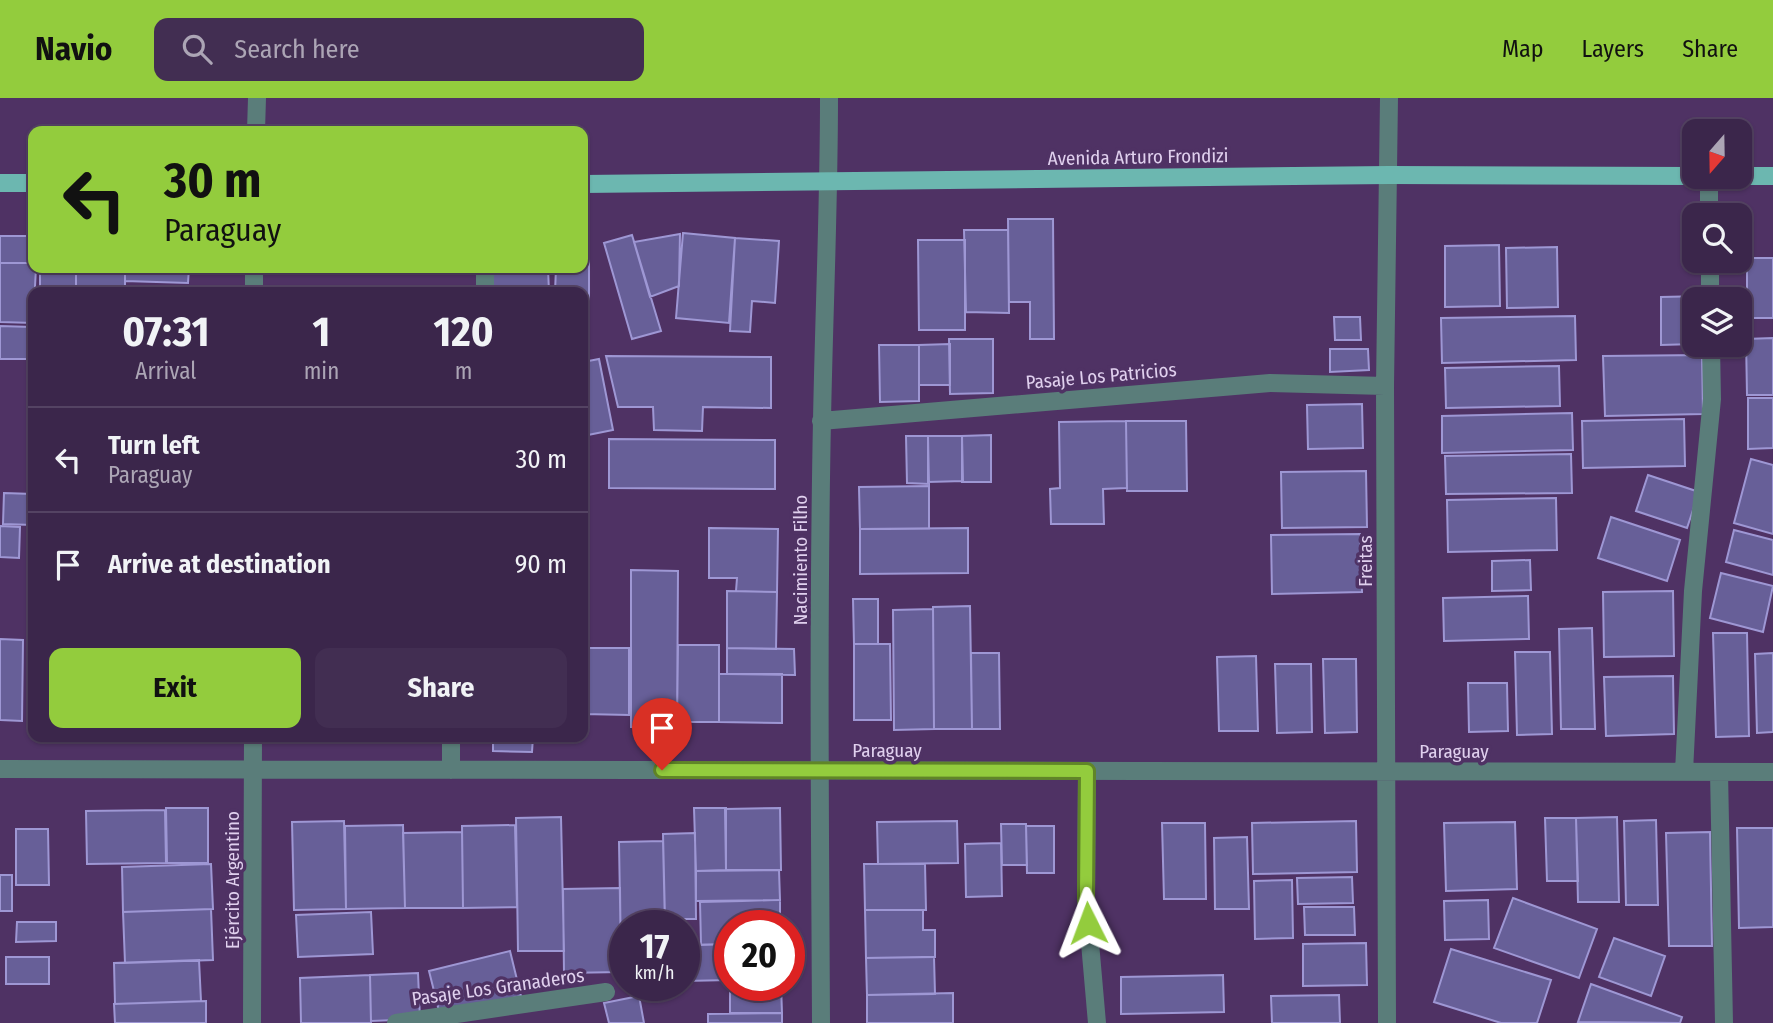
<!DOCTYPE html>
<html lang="en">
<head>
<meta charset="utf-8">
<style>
	:root { --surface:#3b264b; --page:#422e52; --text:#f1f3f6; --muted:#aca5b5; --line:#544363; --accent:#93cc3d }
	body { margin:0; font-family:"Fira Sans Condensed",sans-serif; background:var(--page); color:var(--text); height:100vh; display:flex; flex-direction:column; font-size:26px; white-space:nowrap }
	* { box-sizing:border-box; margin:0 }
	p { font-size:23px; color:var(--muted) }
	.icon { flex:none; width:38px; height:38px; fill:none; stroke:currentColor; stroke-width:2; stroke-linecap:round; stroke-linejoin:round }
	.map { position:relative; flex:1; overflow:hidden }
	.drawer { position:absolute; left:28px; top:189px; width:560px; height:455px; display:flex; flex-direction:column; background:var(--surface); border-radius:14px; box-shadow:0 2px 5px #0004,0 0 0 2px var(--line) }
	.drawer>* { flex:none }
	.hud { position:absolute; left:28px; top:28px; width:560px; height:147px; border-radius:14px; box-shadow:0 2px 5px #0004,0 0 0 2px var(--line); background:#93cc3d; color:#111; overflow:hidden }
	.needle { width:46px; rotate:200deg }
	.fabs { position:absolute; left:1682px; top:21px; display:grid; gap:14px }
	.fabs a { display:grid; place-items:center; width:70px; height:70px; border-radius:14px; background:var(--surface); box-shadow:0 2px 5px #0004,0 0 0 2px var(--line); font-size:35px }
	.speed { position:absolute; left:609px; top:812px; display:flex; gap:14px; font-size:35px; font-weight:700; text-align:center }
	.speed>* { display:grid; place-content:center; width:91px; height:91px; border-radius:50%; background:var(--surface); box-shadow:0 2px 5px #0004,0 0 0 2px var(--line); line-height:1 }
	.speed small { font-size:18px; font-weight:400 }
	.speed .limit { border:10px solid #d22; background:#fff; color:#111 }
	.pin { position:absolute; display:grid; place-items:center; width:60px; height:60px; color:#fff; margin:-72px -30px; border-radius:50% 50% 50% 0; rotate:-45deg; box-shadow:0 0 7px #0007 }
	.pin .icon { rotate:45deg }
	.me { position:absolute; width:77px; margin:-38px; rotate:357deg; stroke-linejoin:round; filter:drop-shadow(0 0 5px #0008) }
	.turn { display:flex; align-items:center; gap:24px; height:147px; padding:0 21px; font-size:32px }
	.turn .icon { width:91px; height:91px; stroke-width:2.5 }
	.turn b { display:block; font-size:49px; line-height:60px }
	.eta { display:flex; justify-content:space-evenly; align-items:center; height:119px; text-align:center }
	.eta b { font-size:42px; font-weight:700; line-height:49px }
	.cta { display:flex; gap:14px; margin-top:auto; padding:14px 21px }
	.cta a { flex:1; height:80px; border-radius:14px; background:var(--accent); color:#111; font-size:28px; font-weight:700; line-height:80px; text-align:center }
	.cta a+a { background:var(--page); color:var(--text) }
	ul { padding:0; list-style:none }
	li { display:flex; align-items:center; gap:21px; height:105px; padding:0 21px; border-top:2px solid var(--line) }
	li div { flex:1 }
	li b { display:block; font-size:26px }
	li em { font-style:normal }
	header { display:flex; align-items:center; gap:42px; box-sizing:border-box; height:98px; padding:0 35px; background:var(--accent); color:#111 }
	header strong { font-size:33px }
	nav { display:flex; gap:38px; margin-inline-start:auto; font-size:24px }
	.search { width:490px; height:63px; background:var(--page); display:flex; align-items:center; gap:18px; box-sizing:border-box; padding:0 24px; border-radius:14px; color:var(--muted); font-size:26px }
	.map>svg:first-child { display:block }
</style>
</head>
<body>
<header>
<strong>Navio</strong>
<div class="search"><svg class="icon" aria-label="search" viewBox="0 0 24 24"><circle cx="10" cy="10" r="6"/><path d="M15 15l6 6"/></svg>Search here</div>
<nav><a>Map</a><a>Layers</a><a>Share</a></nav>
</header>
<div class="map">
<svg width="1773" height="925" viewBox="0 0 1773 925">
	<rect width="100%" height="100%" fill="#4f3264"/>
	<path fill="#675f98" stroke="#9e97d4" stroke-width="2" d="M1008 121H1053L1054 241H1030V204H1009Z
		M964 132H1008L1009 215 966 214Z
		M683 135 735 140 729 225 676 220Z
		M680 136 679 188 650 199 634 144Z
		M632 137 661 233 632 241 604 145Z
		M0 138H33V165H0Z
		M735 140 779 143 775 205 752 203 750 234 730 233Z
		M918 142H965V232H919Z
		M1499 147 1500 208 1445 209V148Z
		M583 148 589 149V226L583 225V194H555L556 170H583Z
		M1557 149 1558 209 1507 210 1506 150Z
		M1747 160H1773V220H1747Z
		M0 165H33V170H36L33 225 0 224Z
		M40 170H76V194H40Z
		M76 170H125V192L76 190Z
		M125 170H189L188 185 125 183Z
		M492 170H548L549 194H493Z
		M127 190 225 192V194H127Z
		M1704 198V201H1694V246L1661 247V199Z
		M1575 218 1576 262 1442 265 1441 220Z
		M1334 219H1360L1361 242H1335Z
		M0 228 32 229 31 261H0Z
		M1773 240V297H1747L1746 241Z
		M949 241H993V295L950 296Z
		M950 246V287H919V247Z
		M879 247H919V303L880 304Z
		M1330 251H1368L1369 272 1330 274Z
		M1702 257 1703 316 1605 318 1603 258Z
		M606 258 771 259V310L703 309 702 333 654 332 653 309H618Z
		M599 261 613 332 583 338V264Z
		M1559 268 1560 308 1446 310 1445 270Z
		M1748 300H1773V350L1748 351Z
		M1362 306 1363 350 1308 351 1307 307Z
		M1572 315 1573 352 1442 355V318Z
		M1684 321 1685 368 1583 370 1582 323Z
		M1126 323 1127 390 1103 391 1104 426H1051L1050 391 1060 390 1059 324Z
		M1126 323H1186L1187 393H1127Z
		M991 337V384H962V338Z
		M906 338H928L929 386 907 385Z
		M928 338H962L963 383 928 384Z
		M609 341 775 342V391L609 390Z
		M1571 356 1572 395 1446 396 1445 358Z
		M1751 361 1773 367V436L1734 425Z
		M1366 373 1367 429 1282 430 1281 374Z
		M1648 377 1699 394 1687 430 1636 413Z
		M929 388V431H860L859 389Z
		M4 395 33 396V427L3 426Z
		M1556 400 1557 452 1448 454 1447 402Z
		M1611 419 1680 442 1667 483 1598 460Z
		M0 428 20 429 19 460 0 459Z
		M709 430 778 431 777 494 736 493 737 480H709Z
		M968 430V475L860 476V431Z
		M1734 432 1773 442V477L1726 464Z
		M1360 436 1362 494 1272 496 1271 437Z
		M1530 462 1531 492 1492 493V463Z
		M631 472 678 473 677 630 631 629Z
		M1721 475 1773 488 1763 534 1710 520Z
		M727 493 777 494 776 551 727 550Z
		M1673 493 1674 558 1604 559 1603 494Z
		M1528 498 1529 541 1444 543 1443 500Z
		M853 501H878V546H854Z
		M970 508 972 631H934L933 509Z
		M933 511 934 631 894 632 893 512Z
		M1592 530 1595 631H1561L1559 531Z
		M1713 535H1747L1749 638 1716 639Z
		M583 536H584V623H583Z
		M0 541 23 542 22 623 0 622Z
		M854 546H890L891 622H854Z
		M678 547H719V624H677Z
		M584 550H629V617L584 616Z
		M727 550 794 551 795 577 727 576Z
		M1515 554H1550L1552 636 1517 637Z
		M971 555H999L1000 631H972Z
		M1773 555V634L1757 635 1755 556Z
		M1256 558 1258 633H1219L1217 559Z
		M1323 561H1356L1357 634 1325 635Z
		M1275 566H1311L1312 634 1277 635Z
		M719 576H782V625L719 624Z
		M1673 578 1674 636 1606 638 1604 579Z
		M1468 585H1507L1508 633 1469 634Z
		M493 639H533L532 654 493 653Z
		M166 710H208V765H167Z
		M694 710H726V772L696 773Z
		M780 710 781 772H726L725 711Z
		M165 712 166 765 87 766 86 713Z
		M561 719 564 853H518L516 720Z
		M1617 719 1619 804H1578L1576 720Z
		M1545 720H1576L1578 783H1547Z
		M1656 722 1658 807H1626L1624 723Z
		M344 723 346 811 294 812 292 724Z
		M957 723 958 765 878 766 877 724Z
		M1356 723 1357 774 1253 776 1252 725Z
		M1515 724 1517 791 1446 793 1444 725Z
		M1162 725H1205L1206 801H1164Z
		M1001 726H1026L1027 767H1002Z
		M403 727 405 810 346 811 345 728Z
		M515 727 517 809 463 810 462 728Z
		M1026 728H1054V775H1027Z
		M1737 730H1773V829L1739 830Z
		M16 731H48L49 787H16Z
		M462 734 463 810H405L403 735Z
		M1710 734 1712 848H1669L1666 735Z
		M695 735 696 821H665L663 736Z
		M1247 739 1249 811H1215L1214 740Z
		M663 743 665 828H625V863H621L619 744Z
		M1001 745 1002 798 966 799 965 746Z
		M211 766 213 811 123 814 122 769Z
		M864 766H925L926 812H865Z
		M779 772 780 802 696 803V773Z
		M0 777H12V813H0Z
		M1352 779 1353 805 1298 806 1297 780Z
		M1292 782 1293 840 1255 841 1254 783Z
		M620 790 621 874 564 875 563 791Z
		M1513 800 1597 831 1579 880 1494 850Z
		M780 802V828H730V846L701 847 700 804Z
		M1488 802 1489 841 1445 842 1444 803Z
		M1304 809H1354L1355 837H1305Z
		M211 811 213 862 125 865 123 814Z
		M865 812H923V832H935V859L866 860Z
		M371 814 373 856 298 859 296 817Z
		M17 824H56V843L16 844Z
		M1614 840 1665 858 1651 898 1599 879Z
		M1366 845 1367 887 1303 888V846Z
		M730 846V882L684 883V847Z
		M1451 851 1551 882 1537 925H1501L1434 904Z
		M510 853 521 898 440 917 429 873Z
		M6 859H49V886H6Z
		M923 859H934L935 896 867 897 866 860Z
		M199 862 201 903 115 906 114 865Z
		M418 875 420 921 371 923 370 877Z
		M370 877 371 925H301L300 880Z
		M1223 877 1224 914 1121 916V879Z
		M1591 886 1682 919 1680 925 1578 924Z
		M730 887H781L782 915H730Z
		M953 895V925H867V897Z
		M1339 897 1340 925H1272L1271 898Z
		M639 898 644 925H609L604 905Z
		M206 903V925H115L114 906Z
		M782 915V925H708V916Z"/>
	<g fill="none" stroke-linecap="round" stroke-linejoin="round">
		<path stroke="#5a7d7a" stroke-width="18" d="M256 33 257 0
			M1709 79V117
			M1710 163V201
			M485 170V194
			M254 194V170
			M821 323 1270 285 1385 288
			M451 639V672
			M0 671 1773 674
			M1087 673 1086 799 1097 925
			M1684 674 1693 493 1712 301 1711 247
			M1719 674 1724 925
			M252 925 253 639
			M396 925 606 894
			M821 925C820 724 818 523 822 322 824 215 829 108 829 0
			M1387 925 1385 288 1389 0"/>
		<path stroke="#6cb7b0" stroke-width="18" d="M1740 78H1773
			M0 85H33
			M583 86 1389 77 1694 78"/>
	</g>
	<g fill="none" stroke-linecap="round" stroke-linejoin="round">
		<g stroke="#608528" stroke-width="18">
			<path id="route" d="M662 672 1087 673 1086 799 1088 825"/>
		</g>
		<use href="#route" stroke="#93cc3d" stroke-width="12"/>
	</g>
	<g text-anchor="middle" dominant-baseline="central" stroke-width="7" stroke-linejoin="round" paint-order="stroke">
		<g font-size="19" fill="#e0d0ee" stroke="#4f3264">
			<text transform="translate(1138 59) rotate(-1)">Avenida Arturo Frondizi</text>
			<text transform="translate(1101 278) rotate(-5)">Pasaje Los Patricios</text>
			<text transform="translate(800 462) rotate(-90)">Nacimiento Filho</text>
			<text transform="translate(1365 463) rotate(-90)">Freitas</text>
			<text x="887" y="652">Paraguay</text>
			<text x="1454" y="653">Paraguay</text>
			<text transform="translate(232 782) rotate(-90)">Ejército Argentino</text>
			<text transform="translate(498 889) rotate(-8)">Pasaje Los Granaderos</text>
		</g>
	</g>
</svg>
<div class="fabs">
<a><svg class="needle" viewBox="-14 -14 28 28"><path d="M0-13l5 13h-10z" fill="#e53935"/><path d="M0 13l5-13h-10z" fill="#aca5b5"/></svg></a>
<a><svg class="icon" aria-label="search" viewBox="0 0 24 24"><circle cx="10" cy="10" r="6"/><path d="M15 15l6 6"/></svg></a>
<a><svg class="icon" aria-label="layers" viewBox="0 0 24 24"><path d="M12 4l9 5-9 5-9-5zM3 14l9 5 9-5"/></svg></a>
</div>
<div class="speed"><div>17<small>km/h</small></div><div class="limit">20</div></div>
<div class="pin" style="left:662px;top:672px;background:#d93025"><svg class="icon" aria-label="arrive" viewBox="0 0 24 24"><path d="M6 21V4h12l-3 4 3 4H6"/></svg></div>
<svg class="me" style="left:1088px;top:825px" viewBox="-20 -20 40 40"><path d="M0-17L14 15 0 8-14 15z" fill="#93cc3d" stroke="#fff" stroke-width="4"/></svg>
<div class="hud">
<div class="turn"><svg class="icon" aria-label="left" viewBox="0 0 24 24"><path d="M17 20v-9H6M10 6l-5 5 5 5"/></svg><div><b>30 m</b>Paraguay</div></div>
</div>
<section class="drawer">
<div class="eta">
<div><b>07:31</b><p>Arrival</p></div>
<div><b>1</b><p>min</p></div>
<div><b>120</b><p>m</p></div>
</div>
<ul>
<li><svg class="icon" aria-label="left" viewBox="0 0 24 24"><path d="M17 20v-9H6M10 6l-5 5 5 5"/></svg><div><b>Turn left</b><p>Paraguay</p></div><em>30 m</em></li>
<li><svg class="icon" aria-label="arrive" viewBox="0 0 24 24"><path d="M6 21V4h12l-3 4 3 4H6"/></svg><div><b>Arrive at destination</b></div><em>90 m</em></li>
</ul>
<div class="cta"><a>Exit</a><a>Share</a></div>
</section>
</div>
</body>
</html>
